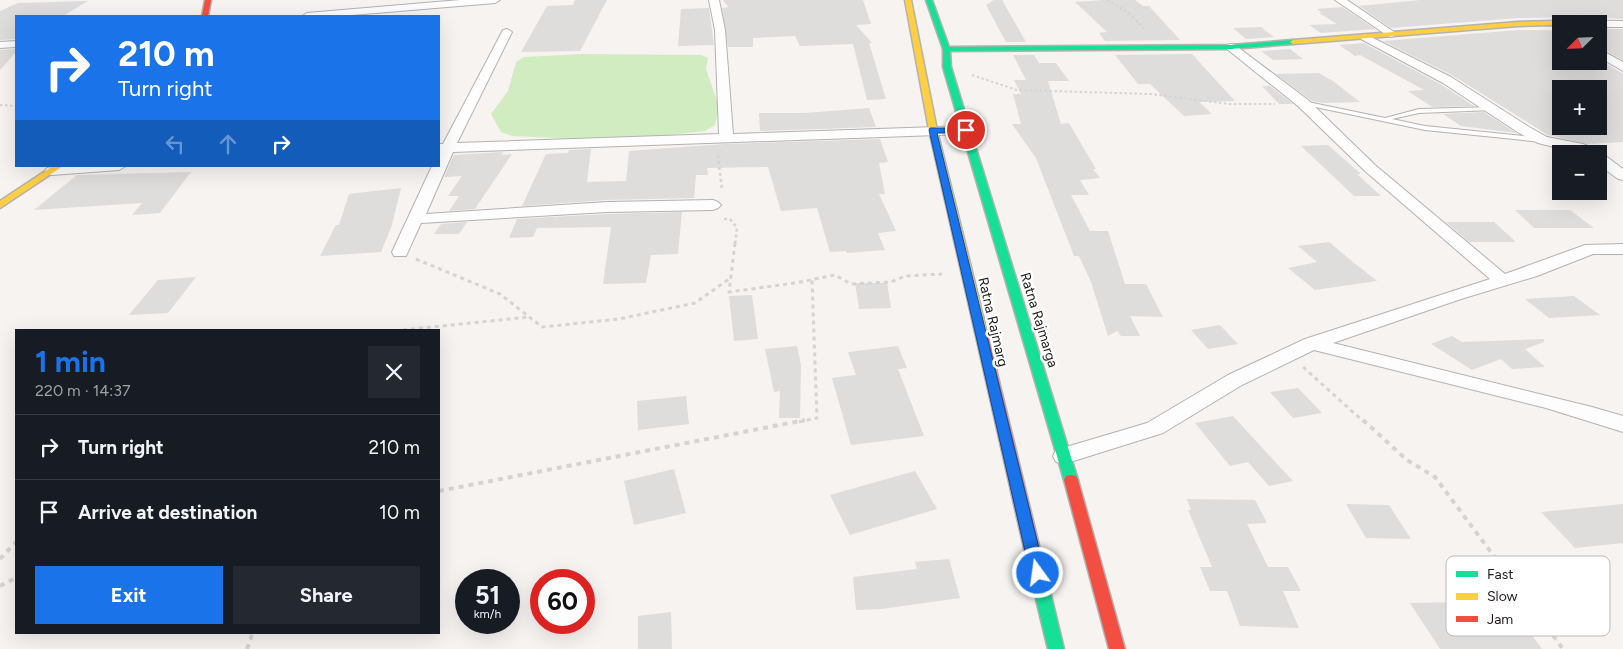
<!DOCTYPE html>
<html lang="en">
<head>
<meta charset="utf-8">
<style>
	:root { --surface:#171b24; --page:#242831; --text:#f1f3f6; --muted:#9ea1a6; --line:#363941; --accent:#1a73e8 }
	body { margin:0; font-family:Figtree,sans-serif; background:var(--page); color:var(--text); height:100vh; display:flex; flex-direction:column; font-size:19px; white-space:nowrap }
	* { box-sizing:border-box; margin:0 }
	p { font-size:16px; color:var(--muted) }
	.icon { flex:none; width:28px; height:28px; fill:none; stroke:currentColor; stroke-width:2; stroke-linecap:round; stroke-linejoin:round }
	.map { position:relative; flex:1; overflow:hidden }
	.panel { position:absolute; left:15px; top:329px; width:425px; height:305px; display:flex; flex-direction:column; background:var(--surface); border-radius:0px; box-shadow:0 5px 20px #0002 }
	.panel>* { flex:none }
	.guide { position:absolute; left:15px; top:15px; width:425px; height:152px; border-radius:0px; box-shadow:0 5px 20px #0002; background:#1a73e8; color:#fff; overflow:hidden }
	.needle { width:32px; rotate:246deg }
	.controls { position:absolute; left:1552px; top:15px; display:grid; gap:10px }
	.controls a { display:grid; place-items:center; width:55px; height:55px; border-radius:0px; background:var(--surface); box-shadow:0 5px 20px #0002; font-size:25px }
	.speed { position:absolute; left:455px; top:569px; display:flex; gap:10px; font-size:25px; font-weight:700; text-align:center }
	.speed>* { display:grid; place-content:center; width:65px; height:65px; border-radius:50%; background:var(--surface); box-shadow:0 5px 20px #0002; line-height:1 }
	.speed small { font-size:12px; font-weight:400 }
	.speed .limit { border:8px solid #d22; background:#fff; color:#111 }
	.pin { position:absolute; display:grid; place-items:center; width:42px; height:42px; color:#fff; margin:-21px; border:2px solid #fff; border-radius:50%; box-shadow:0 1px 5px #0007 }
	.me { position:absolute; width:55px; margin:-28px; rotate:346deg; stroke-linejoin:round; filter:drop-shadow(0 0 4px #0008) }
	.turn { display:flex; align-items:center; gap:18px; height:105px; padding:0 20px; font-size:22px }
	.turn .icon { width:65px; height:65px; stroke-width:2.5 }
	.turn b { display:block; font-size:35px; line-height:42px }
	.lanes { display:flex; align-items:center; height:48px; padding:0 20px; background:#0003; justify-content:center; gap:25px; direction:ltr }
	.lanes .off { opacity:.35 }
	.round { display:grid; place-items:center; flex:none; width:52px; height:52px; border-radius:0px; background:var(--page) }
	.summary { display:flex; align-items:center; justify-content:space-between; height:85px; padding:0 20px }
	h1 { font-size:30px; font-weight:700; line-height:38px; color:var(--accent) }
	.button { display:flex; gap:10px; margin-top:auto; padding:10px 20px }
	.button a { flex:1; height:58px; border-radius:0px; background:var(--accent); color:#fff; font-size:20px; font-weight:700; line-height:58px; text-align:center }
	.button a+a { background:var(--page); color:var(--text) }
	ul { padding:0; list-style:none }
	li { display:flex; align-items:center; gap:15px; height:65px; padding:0 20px; border-top:1px solid var(--line) }
	li div { flex:1 }
	li b { display:block; font-size:19px }
	li em { font-style:normal }
	.map>svg:first-child { display:block }
</style>
</head>
<body>
<div class="map">
<svg width="1623" height="649" viewBox="0 0 1623 649">
	<rect width="100%" height="100%" fill="#f6f3f1"/>
	<path fill="#d1ecc0" d="M582 54 701 55 708 58 706 69 719 107 715 125 705 131 659 136 577 139 512 136 501 132 491 114 508 91 516 62 524 57Z"/>
	<path fill="#dfdcdc" fill-rule="evenodd" d="M575 0H607L580 51 521 52 547 6 573 5Z
		M723 0H863L871 24 856 25 872 43H869L886 99 867 100 853 44 800 46 795 36 753 38V47H728L722 8 728 7Z
		M994 0H1002L1026 42H1006L986 5Z
		M1104 0H1135L1143 6H1149L1180 40 1105 41 1099 33 1107 32 1075 2Z
		M1420 0H1623V19L1599 17 1518 18 1391 28 1359 6Z
		M88 1 63 16H16V39L0 40V11L18 3Z
		M1342 7 1375 29 1321 33 1309 25 1337 24 1319 13H1322L1317 9Z
		M709 8 714 45 678 46 681 9Z
		M1261 27 1274 37 1246 39 1233 28Z
		M1599 29H1623V60L1599 47Z
		M1518 30H1550L1561 34V61H1599V59L1623 74V142L1587 144 1548 135 1452 75 1383 41ZM1561 89H1599V126H1561Z
		M1364 43 1442 85 1474 106 1432 107 1408 91 1424 90 1360 55 1355 56 1339 45Z
		M16 49V52L0 70V50Z
		M1290 49 1303 59 1273 60 1261 51Z
		M1192 54 1235 101 1199 102 1212 114 1184 116 1150 84H1138L1115 55Z
		M1013 55H1034L1039 63H1056L1069 81H1048L1061 124 1069 123 1096 169H1093L1100 178 1080 180 1089 195H1071L1090 231H1108L1125 284H1146L1163 317 1130 316 1140 336H1121L1117 331 1108 336 1091 282 1079 256H1074L1036 158 1012 124H1021L1013 94H1021L1014 80H1026Z
		M1319 73 1333 81 1360 102 1323 103 1312 101 1276 74Z
		M1262 86H1270L1293 104H1279Z
		M869 108 876 127 760 131 759 113H805Z
		M1484 112 1516 133 1461 126 1443 114Z
		M880 139 888 162 879 163 885 194H879L896 231 878 233 885 250 847 253 846 251 830 252 817 208 781 211 768 167 707 168 708 175H696L694 198 607 200 522 206 546 154 568 153 569 150 591 149 587 182 626 181 629 151 724 144Z
		M1328 145 1361 174H1357L1381 196H1354L1301 146Z
		M503 152 502 155 512 154 475 209 449 211 459 196H448L462 176 444 177 454 155Z
		M191 172 160 213 132 215 142 203 34 210 77 175Z
		M401 188 392 225 381 252 320 256 336 225H339L349 194Z
		M1515 210H1570L1594 228H1534Z
		M682 212 678 254 651 255 646 283 603 284 611 227 537 228 533 237 509 238 517 219 607 214Z
		M467 222 459 234H434L441 224Z
		M1446 222H1494L1516 242H1469Z
		M1329 242 1353 262 1377 281 1315 290 1288 268 1317 262 1298 246Z
		M196 277 168 313 129 315 158 280Z
		M855 283H887L891 308 859 309Z
		M752 295 758 339 734 341 729 296Z
		M1574 296 1600 315 1549 318 1525 299Z
		M1220 325 1238 344 1208 349 1191 330Z
		M1452 336 1462 342 1544 339V342L1525 349 1545 367 1512 369 1501 359 1472 370 1431 344Z
		M797 346 801 365 800 418H779L780 391 774 392 765 349Z
		M898 346 907 368 898 369 924 436 851 445 832 378 856 375 848 352Z
		M1298 388 1322 413 1293 418 1270 392Z
		M686 396 689 424 638 430 637 401Z
		M1233 416 1277 464 1293 481 1269 486 1248 462 1230 466 1195 423Z
		M674 469 686 513 634 525 624 481Z
		M915 471 937 509 850 535 830 495Z
		M1187 499 1255 500 1267 523 1247 524 1268 567H1288L1301 591H1283L1299 628 1240 626 1227 591H1210L1200 567H1212L1188 510H1191Z
		M1346 504 1389 505 1411 539 1366 538Z
		M1623 504V543L1575 548 1541 512Z
		M949 559 960 598 881 609 856 610 853 577 917 569 915 562Z
		M1507 601 1542 649H1440L1410 603Z
		M671 612 672 649H638V616Z"/>
	<g fill="none" stroke-linecap="round" stroke-linejoin="round">
		<g stroke="#b4b2b0" stroke-width="2">
			<path id="lane" d="M1303 101 1385 118 1419 109 1491 107 1494 109 1493 110 1419 113 1392 119 1425 126 1542 138 1546 140 1542 142 1425 130 1301 104V102Z"/>
		</g>
		<g stroke="#b4b2b0" stroke-width="2">
			<path id="street" d="M460 0H500L495 3 340 16H302L307 13Z
				M709 0H719L725 30 733 134 966 126 973 130 966 134 453 152 426 214 607 202 713 200 718 202 721 205 718 208 713 210 607 212 421 223 406 256H394L392 252 432 166H439V144H443L503 30 507 29 512 32 457 143 719 134 715 30Z
				M1335 0H1347L1397 34 1392 37 1388 36Z
				M1553 20 1623 21V27H1599V24L1549 25 1548 23Z
				M1365 34 1451 77 1529 127 1547 137 1583 144 1599 151 1623 169V180L1618 179 1599 165V154H1582L1538 143 1519 133 1443 83 1361 39 1360 37Z
				M16 41V47L0 48V42Z
				M1231 44 1235 45 1308 100 1375 165 1505 274 1585 245 1623 244V254H1593L1537 276 1461 299 1333 343 1592 407 1623 416V432L1546 408 1314 350 1242 385 1163 433 1064 464 1056 462 1053 456 1056 450 1147 423 1228 375 1305 339 1490 279 1365 171 1298 106 1227 49 1225 47 1227 45Z
				M1599 49 1623 62V71L1599 57Z
				M57 166H126L119 170 52 175 47 174 45 171 47 168Z"/>
		</g>
		<g stroke="#b4b2b0" stroke-width="3">
			<path id="fast" d="M926 0H932L949 47 1231 45 1293 40 1296 42 1293 44 1231 49 950 51 951 67 1078 480 1076 484 1071 485 1066 484 1064 480 943 67V49Z
				M1036 560 1041 562 1044 566 1064 649H1048L1028 566 1031 562Z"/>
		</g>
		<g stroke="#b4b2b0" stroke-width="3">
			<path id="slow" d="M905 0H911L937 130 987 332 981 336 975 332 929 130Z
				M1553 21 1561 25V30L1552 25 1518 26 1293 44 1290 42 1293 40 1518 22Z
				M53 166H63L0 208V201Z"/>
		</g>
		<g stroke="#b4b2b0" stroke-width="3">
			<path id="jam" d="M205 0H211L208 16H202Z
				M981 328 987 332 1044 566 1041 570 1036 572 1031 570 1028 566 975 332Z
				M1071 475 1076 476 1078 480 1125 649H1109L1064 480 1066 476Z"/>
		</g>
		<path stroke="#d5d4d3" stroke-width="2" stroke-dasharray="2.5 2.5" stroke-linecap="butt" d="M1107 0 1129 13 1146 31
			M972 75 1017 90 1151 94 1229 104H1275
			M0 105 16 106"/>
		<path stroke="#d5d4d3" stroke-width="2.5" stroke-dasharray="3 3" stroke-linecap="butt" d="M718 155 722 190
			M724 219H730L737 228 735 245"/>
		<path stroke="#d5d4d3" stroke-width="3" stroke-dasharray="4 4" stroke-linecap="butt" d="M735 243 729 292 795 283 835 275 851 284 891 282 905 276 942 274
			M416 259 500 294 542 327 619 319 695 303 729 279
			M403 330 529 317
			M1303 367 1364 422
			M799 422 817 418 812 280"/>
		<path stroke="#d5d4d3" stroke-width="4" stroke-dasharray="5 5" stroke-linecap="butt" d="M1363 420 1407 460 1435 477 1563 649
			M439 491 805 420
			M0 559 16 542
			M0 586 16 578
			M247 649 253 632"/>
		<use href="#lane" fill="#fefdfd" fill-rule="evenodd"/>
		<use href="#street" fill="#fefdfd" fill-rule="evenodd"/>
		<use href="#fast" fill="#16e098" fill-rule="evenodd"/>
		<use href="#slow" fill="#ffcf43" fill-rule="evenodd"/>
		<use href="#jam" fill="#f24e42" fill-rule="evenodd"/>
	</g>
	<path fill="#1a73e8" stroke="#114b97" d="M930 128H966L970 130 966 133H937L1045 573 1043 578 1038 580 1032 578 1030 573 929 130Z"/>
	<g text-anchor="middle" dominant-baseline="central" stroke-width="5" stroke-linejoin="round" paint-order="stroke">
		<g font-size="14" fill="#1f1c1b" stroke="#fff">
			<text transform="translate(1039 320) rotate(73)">Ratna Rajmarga</text>
			<text transform="translate(993 322) rotate(77)">Ratna Rajmarg</text>
		</g>
	</g>
	<rect x="1446" y="556" width="164" height="80" rx="8" fill="#fff" stroke="#bcbbbb" stroke-width="1"/>
	<rect x="1456" y="571" width="22" height="6" fill="#16e098"/>
	<rect x="1456" y="593" width="22" height="7" fill="#ffcf43"/>
	<rect x="1456" y="616" width="22" height="6" fill="#f24e42"/>
	<g font-size="14" fill="#1f1c1b">
		<text x="1487" y="579">Fast</text>
		<text x="1487" y="601">Slow</text>
		<text x="1487" y="624">Jam</text>
	</g>
</svg>
<div class="controls">
<a><svg class="needle" viewBox="-14 -14 28 28"><path d="M0-13l5 13h-10z" fill="#e53935"/><path d="M0 13l5-13h-10z" fill="#9ea1a6"/></svg></a>
<a>+</a>
<a>−</a>
</div>
<div class="speed"><div>51<small>km/h</small></div><div class="limit">60</div></div>
<div class="pin" style="left:966px;top:130px;background:#d93025"><svg class="icon" aria-label="arrive" viewBox="0 0 24 24"><path d="M6 21V4h12l-3 4 3 4H6"/></svg></div>
<svg class="me" style="left:1038px;top:573px" viewBox="-20 -20 40 40"><circle r="17" fill="#1a73e8" stroke="#fff" stroke-width="3"/><path d="M0-11L8 9 0 5-8 9z" fill="#fff"/></svg>
<div class="guide">
<div class="turn"><svg class="icon" aria-label="right" viewBox="0 0 24 24"><path d="M7 20v-9h11M14 6l5 5-5 5"/></svg><div><b>210 m</b>Turn right</div></div>
<div class="lanes"><svg class="icon off" aria-label="left" viewBox="0 0 24 24"><path d="M17 20v-9H6M10 6l-5 5 5 5"/></svg><svg class="icon off" aria-label="ahead" viewBox="0 0 24 24"><path d="M12 20V5M6 11l6-6 6 6"/></svg><svg class="icon" aria-label="right" viewBox="0 0 24 24"><path d="M7 20v-9h11M14 6l5 5-5 5"/></svg></div>
</div>
<section class="panel">
<div class="summary"><div><h1>1 min</h1><p>220 m · 14:37</p></div><a class="round"><svg class="icon" aria-label="close" viewBox="0 0 24 24"><path d="M6 6l12 12M18 6L6 18"/></svg></a></div>
<ul>
<li><svg class="icon" aria-label="right" viewBox="0 0 24 24"><path d="M7 20v-9h11M14 6l5 5-5 5"/></svg><div><b>Turn right</b></div><em>210 m</em></li>
<li><svg class="icon" aria-label="arrive" viewBox="0 0 24 24"><path d="M6 21V4h12l-3 4 3 4H6"/></svg><div><b>Arrive at destination</b></div><em>10 m</em></li>
</ul>
<div class="button"><a>Exit</a><a>Share</a></div>
</section>
</div>
</body>
</html>
